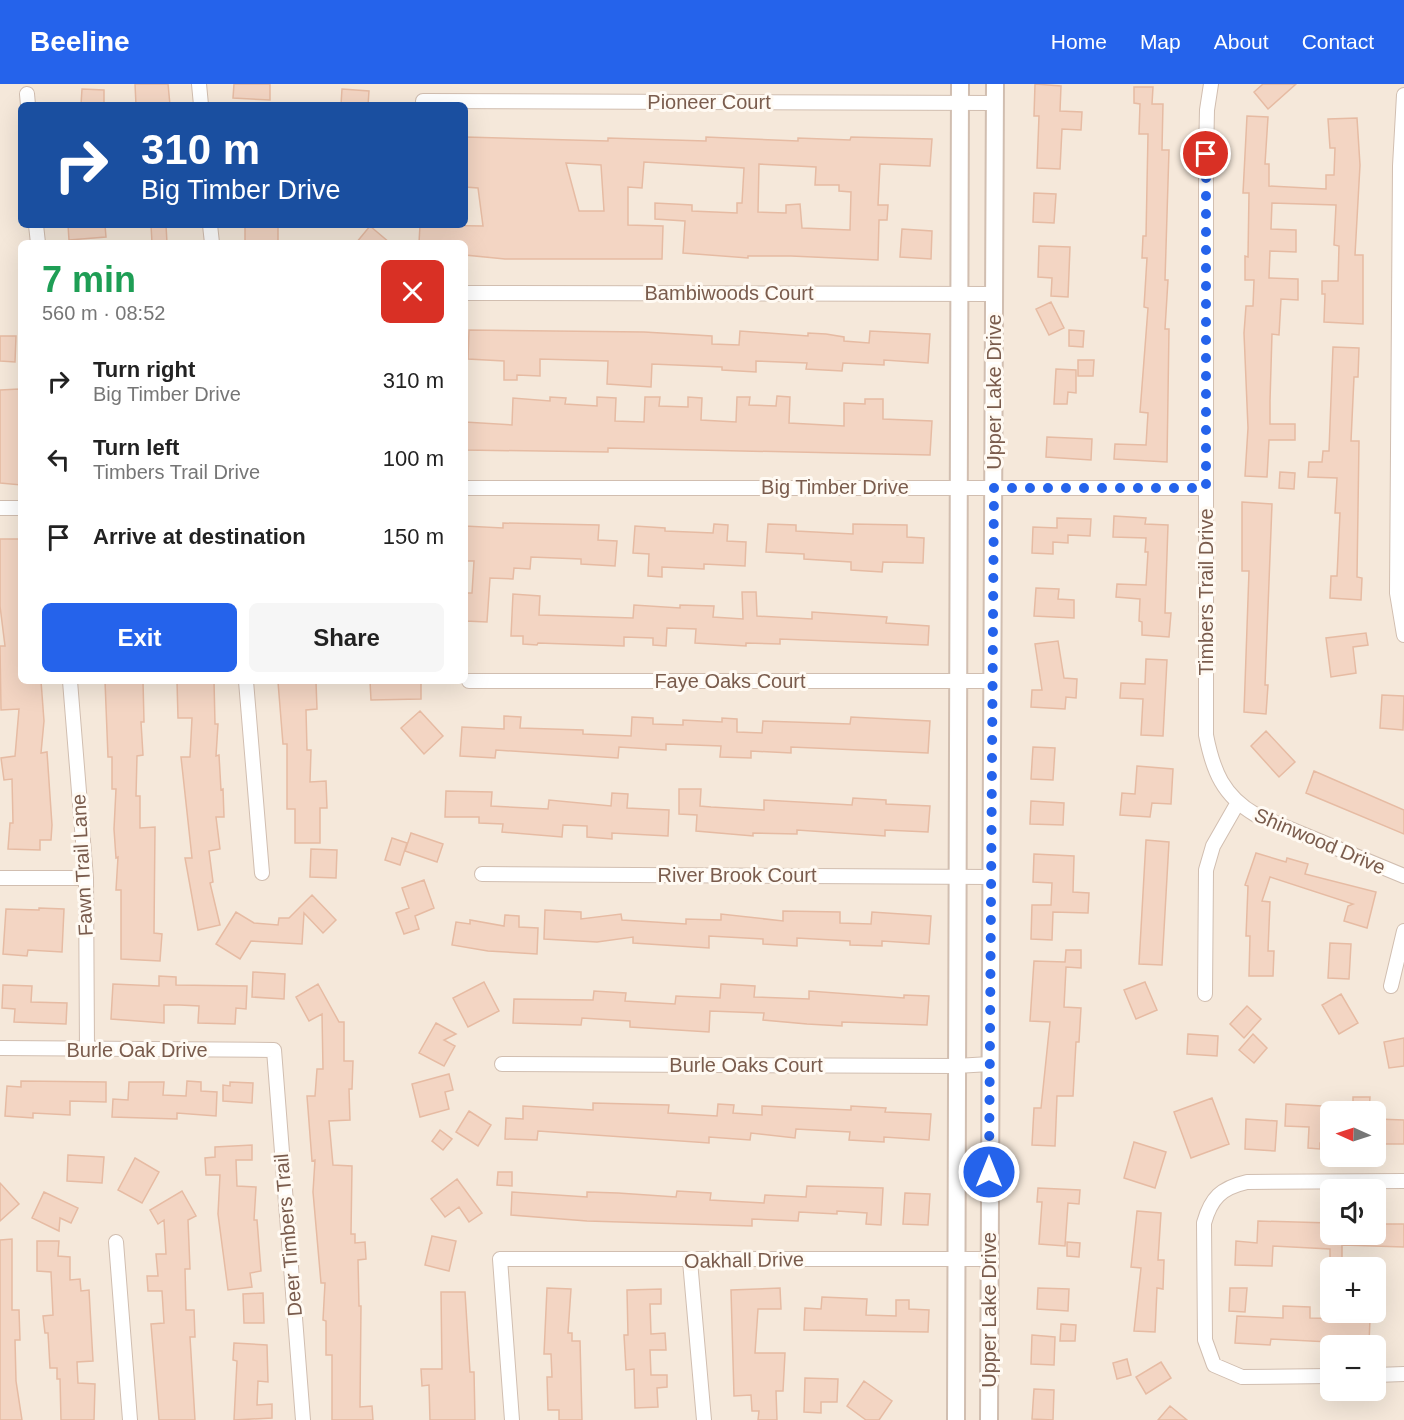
<!DOCTYPE html>
<html lang="en">
<head>
<meta charset="utf-8">
<style>
	:root { --surface:#fff; --page:#f6f6f6; --text:#222; --muted:#767676; --accent:#2563eb }
	body { margin:0; font-family:Arial,sans-serif; background:var(--page); color:var(--text); height:100vh; display:flex; flex-direction:column; font-size:22px; white-space:nowrap }
	* { box-sizing:border-box; margin:0 }
	p { font-size:20px; color:var(--muted) }
	.icon { flex:none; width:33px; height:33px; fill:none; stroke:currentColor; stroke-width:2; stroke-linecap:round; stroke-linejoin:round }
	.map { position:relative; flex:1; overflow:hidden }
	.panel { position:absolute; left:18px; top:156px; width:450px; height:444px; display:flex; flex-direction:column; background:var(--surface); border-radius:9px; box-shadow:0 6px 24px #0002 }
	.panel>* { flex:none }
	.banner { position:absolute; left:18px; top:18px; width:450px; height:126px; border-radius:9px; box-shadow:0 6px 24px #0002; background:#1a4fa0; color:#fff; overflow:hidden }
	.needle { width:39px; rotate:273deg }
	.buttons { position:absolute; left:1320px; top:1017px; display:grid; gap:12px }
	.buttons a { display:grid; place-items:center; width:66px; height:66px; border-radius:9px; background:var(--surface); box-shadow:0 6px 24px #0002; font-size:30px }
	.pin { position:absolute; display:grid; place-items:center; width:51px; height:51px; color:#fff; margin:-26px; border:3px solid #fff; border-radius:50%; box-shadow:0 2px 6px #0007 }
	.me { position:absolute; width:66px; margin:-33px; rotate:0deg; stroke-linejoin:round; filter:drop-shadow(0 0 4px #0008) }
	.turn { display:flex; align-items:center; gap:21px; height:126px; padding:0 24px; font-size:27px }
	.turn .icon { width:78px; height:78px; stroke-width:2.5 }
	.turn b { display:block; font-size:42px; line-height:51px }
	.round { display:grid; place-items:center; flex:none; width:63px; height:63px; border-radius:9px; background:var(--page) }
	.head { display:flex; align-items:center; justify-content:space-between; height:102px; padding:0 24px }
	h1 { font-size:36px; font-weight:700; line-height:45px; color:#1e9e55 }
	.action { display:flex; gap:12px; margin-top:auto; padding:12px 24px }
	.action a { flex:1; height:69px; border-radius:9px; background:var(--accent); color:#fff; font-size:24px; font-weight:700; line-height:69px; text-align:center }
	.action a+a { background:var(--page); color:var(--text) }
	ul { padding:0; list-style:none }
	li { display:flex; align-items:center; gap:18px; height:78px; padding:0 24px }
	li div { flex:1 }
	li b { display:block; font-size:22px }
	li em { font-style:normal }
	header { display:flex; align-items:center; gap:36px; box-sizing:border-box; height:84px; padding:0 30px; background:var(--accent); color:#fff }
	header strong { font-size:28px }
	nav { display:flex; gap:33px; margin-inline-start:auto; font-size:21px }
	.map>svg:first-child { display:block }
</style>
</head>
<body>
<header>
<strong>Beeline</strong>
<nav><a>Home</a><a>Map</a><a>About</a><a>Contact</a></nav>
</header>
<div class="map">
<svg width="1404" height="1336" viewBox="0 0 1404 1336">
	<rect width="100%" height="100%" fill="#fdf6ec"/>
	<path fill="#f5e8da" fill-rule="evenodd" d="M0 0H1404V1336H0ZM21 21H465V141H21ZM21 159H465V597H21ZM1330 1028H1376V1072H1330ZM1330 1106H1376V1150H1330ZM1330 1184H1376V1228H1330ZM1330 1262H1376V1306H1330Z"/>
	<path fill="#f3d5c3" stroke="#e6bba3" stroke-width="1.5" fill-rule="evenodd" d="M135 0H168L170 21H136Z
		M234 0H270V16L233 14Z
		M1035 0 1061 2 1060 27 1082 28 1081 46 1062 45 1060 85 1037 84 1039 32H1034Z
		M1263 0H1296L1268 25 1254 8Z
		M1134 3H1153L1152 20H1163L1162 66H1169L1165 196H1168L1165 245H1169L1167 378 1114 375 1115 360 1146 361 1148 329 1140 328 1148 224 1144 223 1147 174H1142L1143 152H1146L1148 50H1139L1140 20 1134 19Z
		M82 5 104 6V21H81Z
		M342 5 369 7 368 21H341Z
		M1247 32 1268 33 1265 80H1269V102L1326 105V91H1334L1335 64H1330L1328 35 1357 34 1360 81 1355 171H1363V240L1324 238 1325 210H1322V197H1338L1339 162 1334 161 1336 121 1272 119 1271 145 1296 146V168L1270 167 1269 194 1298 195V216L1281 215 1279 251 1272 250 1270 317V340H1295V356H1269L1267 393 1245 392 1248 344 1244 249 1246 222H1253L1254 196H1245V172L1248 173 1249 109H1243Z
		M465 53 608 57V54L706 57V53L798 57V54L850 56 851 53 932 55 930 82 880 80 878 121H888L887 136H879L878 176 791 172H748V174L683 169 685 137 655 135V119L692 121V127L737 129V119H742L744 84 644 78 642 104 628 103V141L663 142 662 175H505L465 171V159H419L420 141 483 142 478 104 465 103ZM566 79 601 81 604 127H579ZM759 80 816 83 815 101H839V107L851 108 850 146 802 144 800 120 786 121V129L758 128Z
		M1034 109 1056 110 1054 139 1033 138Z
		M68 141H105L106 153 69 156Z
		M151 141H166L167 159H152Z
		M245 142H278V159H245Z
		M370 142 390 159H356Z
		M902 145 932 147 931 175 900 173Z
		M1039 162 1070 163 1068 213 1051 212 1052 194 1038 193Z
		M1051 218 1064 244 1049 251 1036 225Z
		M469 246 644 248 712 252V260L739 261 740 247 808 252V249L826 250 844 253V257L869 259 870 247 930 250 928 279 884 276V281L843 279 842 287 806 285 807 279 756 277V288L722 286V283L652 280 651 303 607 300 608 277 540 275V292L517 291V296H504V277L468 275Z
		M1069 246 1084 247 1083 263 1069 262Z
		M0 252H16L15 278 0 277Z
		M1333 263 1359 264 1358 293H1354L1351 357H1359L1357 493 1362 494 1361 516 1330 514 1331 492H1337L1340 429H1335L1337 394 1308 393 1309 378H1322L1323 367H1329Z
		M1078 276H1094L1093 292H1078Z
		M1056 285 1076 286V309L1068 308 1067 320H1054Z
		M19 305 21 401 0 399V306Z
		M777 312 790 313 789 339 844 342V319L865 320V315H883V335L932 337 930 371 608 364V368L465 366V338L512 341 513 314 550 317V313L566 314 565 320 597 322V313L616 314 615 337 644 338 645 313H660L659 322 688 323V313L702 314 701 336 736 338 737 313H750L749 321 776 322Z
		M1047 353 1092 355 1091 376 1046 373Z
		M1280 388 1295 389 1294 405 1279 404Z
		M1242 418 1272 420 1265 601H1268L1266 630 1244 628 1249 487H1242Z
		M1114 432 1146 434 1145 440 1168 441 1165 529H1171L1169 553 1142 551V538L1139 537 1140 515 1116 513 1117 500 1146 501 1148 468H1145L1146 454 1113 453Z
		M1057 434 1091 435 1090 452 1068 451V459L1053 458V470L1032 469 1033 443 1057 444Z
		M503 439 599 441 598 456 617 457 615 482 581 480V475L531 473 530 485 514 484 513 495 490 494 487 538 465 537V509H472L474 477H465V442L503 444Z
		M714 440 728 441 727 457 746 458 745 482 704 480V485L662 483V493L648 492 649 470 633 469 635 442 665 444V447L713 449Z
		M768 440 796 441V447L853 450V440L907 441V453L924 454 923 479 883 478 882 488 851 486V478L804 475V470L766 468Z
		M0 455H21V597H41L44 637 41 669 47 668 52 741 51 756H40V766L8 765 10 739H13L12 695 4 696 1 674 15 672 19 625 1 626 0 562H5L0 522Z
		M1036 504 1059 505 1058 515 1074 516V534L1034 532Z
		M742 508H756L757 532 812 535V528L887 533 886 539 929 542 928 561 780 555V560L746 559V562L695 559 696 545 667 544 666 562 653 561V554L624 553V562L538 559 537 561 523 560V552H511L513 510 540 512 539 531 633 534 634 521 680 524V521L714 522 713 533 743 535Z
		M1366 549 1368 561 1353 563 1356 589 1331 593 1326 554Z
		M1058 557 1064 594 1077 595 1076 614 1066 613 1065 625 1031 623 1032 606H1042L1035 560Z
		M1146 575 1167 576 1163 652 1141 651 1143 615 1120 614 1121 599 1145 600Z
		M105 597H143L144 638H141L143 671 137 672 136 712H140V744L155 743 154 849 162 850 160 877 121 875V806H116L118 773 116 774 114 745 116 705H112V673H108Z
		M177 597H214L215 640H218L216 672 219 671 221 706 223 705 224 733H216L220 765 209 767 213 798 210 799 220 841 198 846 185 774H192L181 673H190L192 634H178Z
		M370 597H421V615L371 616Z
		M278 598H316L317 625 306 626 307 666H311L310 698 326 697 327 724H320V759H295V725H287V660H283Z
		M1382 611 1404 612 1403 646 1380 644Z
		M420 627 443 652 424 670 401 644Z
		M504 632 521 633 520 644 583 646V650L631 652 632 633 653 634V640L683 641V636L722 638V634L737 635V648L762 649 763 637 850 640 851 633 930 637 928 669 791 663V669L751 667V674L720 673 721 662 666 660V666L619 663 618 674 496 666 495 674 460 672 462 643 504 645Z
		M1266 647 1295 678 1279 693 1251 662Z
		M1033 663 1055 664 1053 696 1031 695Z
		M1137 682 1173 685 1171 720 1152 719 1150 733 1120 731 1122 709 1135 710Z
		M1314 687 1404 726V750L1306 709Z
		M679 705H701L700 722 711 723 764 726V716L852 721 853 714 886 716V720L930 722 928 748 885 746V752L797 746V750L753 749V752L696 747 697 731 679 730Z
		M446 707 492 708 491 722 548 725 549 716 611 722 612 709 628 710 627 724 669 726 668 752 612 749V755L587 753V742L563 741 562 753 502 748 503 740 479 739V733H445Z
		M1031 717 1064 719 1063 741 1030 740Z
		M411 749 443 760 437 778 405 767Z
		M392 754 407 759 400 781 385 776Z
		M1146 756 1169 758 1162 881 1139 880Z
		M311 765 337 766 336 794 310 793Z
		M1256 769 1286 778 1287 774 1308 780 1305 790 1376 808 1367 844 1344 837 1348 822 1353 820 1270 793 1262 817 1270 818 1268 867H1274L1273 892H1249L1250 852H1246L1248 802 1245 801Z
		M1034 770 1074 772 1073 808 1089 809 1088 829 1053 828 1052 856 1031 855 1032 821H1051L1052 799 1033 798Z
		M424 796 434 824 415 832 419 845 404 850 396 829 409 824 402 804Z
		M312 811 336 836 323 849 304 829 302 860 251 857 240 875 216 860 236 828 254 839 278 841 279 834H289Z
		M39 824 64 825 62 868 28 866 27 872 3 870 6 825 39 826Z
		M545 826 581 828V835L621 830 622 836 686 840V835L721 836V830L783 837V827L840 828V839L871 840 872 828 931 832 929 860 882 857V862L850 861V857L797 854V862L763 860V855L709 852V864L633 859V853L597 858 544 855Z
		M505 831 519 832V843L538 844 537 870 488 867 452 861 456 838 470 840V836L504 842Z
		M1330 859 1351 860 1349 895 1328 894Z
		M1066 866H1081V884L1066 883 1064 923 1081 924 1079 958H1076L1073 1012H1057L1055 1062 1032 1061 1034 1024H1041L1050 938 1030 937 1034 877 1065 878Z
		M253 888 285 890 284 915 252 913Z
		M159 892 176 893V901L247 902 246 925 236 924 235 940 198 939 199 922 180 921H164V939L111 935 113 900 159 902Z
		M484 898 499 927 468 943 453 914Z
		M1145 898 1157 926 1136 935 1124 906Z
		M318 900 339 938H344V977H353L352 1005H349L350 1036 329 1037 333 1081 352 1082 351 1150H355V1159L365 1158 366 1175 358 1176 359 1222H361L360 1323 372 1322 373 1336H332V1271H326V1237L323 1236 325 1199H321L313 1108 315 1076 312 1077 307 1012H315L317 985H323L322 930 309 937 296 913Z
		M721 900 755 902 754 913 809 915V907L904 914V911L929 912 927 941 842 938V942L807 940 763 936 764 929 710 927 709 948 630 943V937L582 934 581 941 513 939 514 915 593 916 594 907 626 909 625 917 675 920 676 912 720 914Z
		M3 901 32 902 31 918 67 919 66 940 14 938 15 925 2 924Z
		M1341 910 1358 939 1339 950 1322 921Z
		M1247 922 1261 935 1244 954 1230 940Z
		M436 939 456 950 444 956 455 962 444 982 419 969Z
		M1188 950 1218 952 1217 972 1187 970Z
		M1253 950 1267 964 1254 979 1239 966Z
		M1404 954V982L1389 984 1384 958Z
		M449 990 453 1006 445 1008 449 1025 420 1033 412 1000Z
		M21 997 106 998V1018L70 1017V1031L33 1029V1034L5 1032 7 1002 21 1003Z
		M187 997 201 998V1007L217 1008 216 1032 177 1029V1035L112 1033 113 1015 128 1016 129 998H164L163 1011 186 1012Z
		M230 998 253 999 252 1019 223 1017V1001L230 1002Z
		M1353 1013H1370L1369 1028H1353Z
		M1212 1014 1229 1060 1191 1074 1174 1028Z
		M593 1019 669 1021 668 1029 717 1032 718 1020 734 1021 733 1029 762 1031V1022L851 1026V1022L886 1024 885 1028 931 1030 929 1056 884 1053V1058L849 1056 850 1048 796 1045 795 1054 751 1049 750 1056 709 1053V1059L538 1047 537 1056 505 1055 506 1034 523 1035V1022L593 1026Z
		M1286 1020 1322 1022V1038H1330V1060L1320 1059V1065L1308 1064 1309 1043 1285 1042Z
		M469 1027 491 1041 478 1062 456 1048Z
		M1246 1035 1277 1037 1275 1067 1245 1065Z
		M1377 1035 1404 1036V1060H1377Z
		M440 1046 452 1055 443 1066 432 1057Z
		M1134 1058 1166 1068 1155 1104 1124 1094Z
		M252 1061V1076H236L237 1102 256 1103 254 1136H257L261 1187 250 1189 252 1203 228 1206 218 1130 220 1091H206L205 1074 215 1073V1063Z
		M68 1071 104 1073 102 1099 67 1097Z
		M135 1074 159 1088 142 1119 118 1106Z
		M498 1088H512V1102L497 1101Z
		M457 1095 482 1129 469 1138 459 1123 445 1133 431 1115Z
		M0 1099 19 1120 0 1137Z
		M807 1102 883 1104 881 1141 866 1140 867 1129 837 1127V1130L799 1128 798 1137 752 1135V1142L587 1137 511 1131 512 1108 587 1113V1108L618 1109 676 1113 677 1107 711 1109 710 1116 764 1119 765 1111 806 1113Z
		M1038 1104 1080 1106 1079 1120 1068 1119 1065 1162 1039 1160 1042 1118H1037Z
		M182 1107 196 1132 188 1136 190 1185H185L186 1226H194L195 1253H190L195 1336H159L151 1240 164 1239 162 1207H148L147 1192H158L156 1170H166L164 1136 158 1140 150 1126Z
		M44 1108 78 1124 71 1139 60 1134 59 1147 32 1134Z
		M905 1109 930 1110 928 1141 903 1140Z
		M1137 1127 1161 1129 1158 1176H1164L1163 1205 1157 1204 1155 1248 1134 1247 1141 1184 1131 1183Z
		M1258 1137 1330 1139V1150H1377L1378 1140H1404V1163L1342 1161V1184H1330V1165L1273 1162 1272 1182 1235 1181 1236 1157 1257 1159Z
		M432 1152 456 1157 449 1187 425 1181Z
		M12 1155V1226H19L20 1256H15L16 1297 22 1336H0V1156Z
		M37 1157H59L58 1172 70 1173V1196L80 1195 81 1207 89 1206 93 1277 77 1278 78 1299 95 1300 94 1336H61L60 1295H57V1284H50L48 1249H45L43 1232 53 1231 51 1188 37 1187Z
		M1067 1158 1080 1159 1079 1173 1067 1172Z
		M547 1204 571 1205 568 1249H572V1257H580L582 1336H559V1326H548L547 1293H552L551 1270H544Z
		M780 1204 781 1225H758L755 1269H785L783 1307H776L777 1336H758L759 1327H752L751 1311 734 1312 731 1206Z
		M1038 1204 1069 1205 1068 1227 1037 1225Z
		M1230 1204H1247L1245 1228 1229 1227Z
		M661 1205V1220H650L651 1250 665 1249 666 1266H650L651 1291H667V1303L657 1304 658 1323 635 1324 634 1285 626 1286 624 1251H628L627 1206Z
		M441 1208H465L470 1288H474L475 1336H430L429 1301 422 1302 421 1285H442Z
		M263 1209 264 1239H244L243 1210Z
		M822 1213 867 1215 866 1231 896 1232V1216H909V1225L929 1226 928 1248 804 1246 805 1224 821 1225Z
		M1283 1222 1310 1223V1234L1370 1235 1369 1260 1271 1255 1270 1261 1235 1259 1237 1232 1283 1234Z
		M1061 1240 1076 1241 1075 1257H1060Z
		M1032 1251 1055 1253 1054 1281 1031 1280Z
		M234 1259 267 1261 268 1298 258 1297 257 1321 272 1320V1334L234 1336 237 1277 233 1276Z
		M1127 1275 1131 1291 1117 1295 1113 1279Z
		M1161 1278 1171 1294 1146 1310 1136 1293Z
		M805 1294 838 1295 837 1318H821V1329L804 1328Z
		M864 1297 892 1317 879 1336H866L847 1322Z
		M1034 1305 1054 1306 1053 1336 1032 1335Z
		M1170 1322 1187 1336H1158Z"/>
	<g fill="none" stroke-linecap="round" stroke-linejoin="round">
		<g stroke="#d1beb0" stroke-width="16">
			<path id="minor" d="M199 0 201 21
				M1211 0 1207 26 1206 71V651C1213 687 1223 712 1256 731L1404 792
				M27 10 28 21
				M1404 11 1400 82 1397 509 1404 551
				M423 17 995 19
				M36 141 38 159
				M210 141 212 159
				M465 209 993 210
				M465 404H1206
				M0 424H21
				M70 597 86 794 87 966
				M246 597 262 789
				M469 597H992
				M482 790 991 793
				M0 794H86
				M1391 902 1404 847
				M1205 910 1206 786 1213 762 1237 720
				M0 964 274 966 303 1336
				M502 980 956 982 990 980
				M116 1158 130 1336
				M690 1177 704 1336
				M1376 1291 1404 1290
				M1330 1292 1242 1293 1214 1281 1205 1256 1204 1139C1211 1114 1221 1104 1247 1098L1404 1097
				M512 1336 500 1175H989"/>
		</g>
		<g stroke="#d1beb0" stroke-width="20">
			<path id="tertiary" d="M956 1336 960 0
				M989 1336 995 0"/>
		</g>
		<use href="#minor" stroke="#fff" stroke-width="14"/>
		<use href="#tertiary" stroke="#fff" stroke-width="16"/>
	</g>
	<g fill="none" stroke-linecap="round" stroke-linejoin="round">
		<path stroke="#2563eb" stroke-width="10" stroke-dasharray="0 18" d="M989 1088 994 404H1206V70"/>
	</g>
	<g text-anchor="middle" dominant-baseline="central" stroke-width="6" stroke-linejoin="round" paint-order="stroke">
		<g font-size="20" fill="#7a5c4d" stroke="#fffaf3">
			<text x="709" y="18">Pioneer Court</text>
			<text x="729" y="209">Bambiwoods Court</text>
			<text transform="translate(994 308) rotate(-90)">Upper Lake Drive</text>
			<text x="835" y="403">Big Timber Drive</text>
			<text transform="translate(1206 508) rotate(-90)">Timbers Trail Drive</text>
			<text x="730" y="597">Faye Oaks Court</text>
			<text transform="translate(1320 757) rotate(23)">Shinwood Drive</text>
			<text transform="translate(82 781) rotate(-93)">Fawn Trail Lane</text>
			<text x="737" y="791">River Brook Court</text>
			<text x="137" y="966">Burle Oak Drive</text>
			<text x="746" y="981">Burle Oaks Court</text>
			<text transform="translate(288 1151) rotate(-95)">Deer Timbers Trail</text>
			<text transform="translate(744 1176) rotate(-1)">Oakhall Drive</text>
			<text transform="translate(989 1226) rotate(-90)">Upper Lake Drive</text>
		</g>
	</g>
</svg>
<div class="buttons">
<a><svg class="needle" viewBox="-14 -14 28 28"><path d="M0-13l5 13h-10z" fill="#e53935"/><path d="M0 13l5-13h-10z" fill="#767676"/></svg></a>
<a><svg class="icon" aria-label="sound" viewBox="0 0 24 24"><path d="M4 9h4l5-4v14l-5-4H4zM17 9q2 3 0 6"/></svg></a>
<a>+</a>
<a>−</a>
</div>
<div class="pin" style="left:1206px;top:70px;background:#d93025"><svg class="icon" aria-label="arrive" viewBox="0 0 24 24"><path d="M6 21V4h12l-3 4 3 4H6"/></svg></div>
<svg class="me" style="left:989px;top:1088px" viewBox="-20 -20 40 40"><circle r="17" fill="#2563eb" stroke="#fff" stroke-width="3"/><path d="M0-11L8 9 0 5-8 9z" fill="#fff"/></svg>
<div class="banner">
<div class="turn"><svg class="icon" aria-label="right" viewBox="0 0 24 24"><path d="M7 20v-9h11M14 6l5 5-5 5"/></svg><div><b>310 m</b>Big Timber Drive</div></div>
</div>
<section class="panel">
<div class="head"><div><h1>7 min</h1><p>560 m · 08:52</p></div><a class="round" style="background:#d93025;color:#fff"><svg class="icon" aria-label="close" viewBox="0 0 24 24"><path d="M6 6l12 12M18 6L6 18"/></svg></a></div>
<ul>
<li><svg class="icon" aria-label="right" viewBox="0 0 24 24"><path d="M7 20v-9h11M14 6l5 5-5 5"/></svg><div><b>Turn right</b><p>Big Timber Drive</p></div><em>310 m</em></li>
<li><svg class="icon" aria-label="left" viewBox="0 0 24 24"><path d="M17 20v-9H6M10 6l-5 5 5 5"/></svg><div><b>Turn left</b><p>Timbers Trail Drive</p></div><em>100 m</em></li>
<li><svg class="icon" aria-label="arrive" viewBox="0 0 24 24"><path d="M6 21V4h12l-3 4 3 4H6"/></svg><div><b>Arrive at destination</b></div><em>150 m</em></li>
</ul>
<div class="action"><a>Exit</a><a>Share</a></div>
</section>
</div>
</body>
</html>
